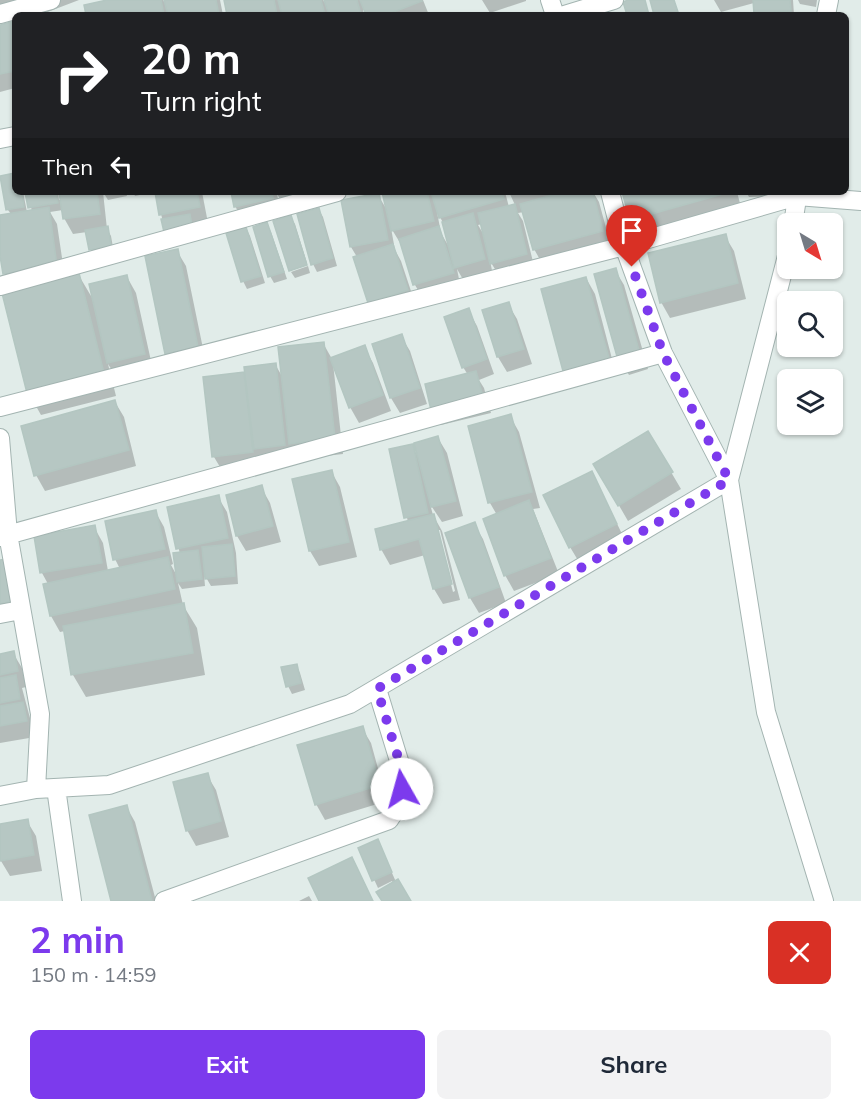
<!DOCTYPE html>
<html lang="en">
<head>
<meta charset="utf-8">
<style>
	:root { --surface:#fff; --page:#f2f2f3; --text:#1f2937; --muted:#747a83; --accent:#7c3aed }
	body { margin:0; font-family:Mulish,sans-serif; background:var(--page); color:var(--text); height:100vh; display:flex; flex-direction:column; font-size:22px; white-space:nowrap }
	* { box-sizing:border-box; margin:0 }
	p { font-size:20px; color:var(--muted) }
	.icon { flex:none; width:33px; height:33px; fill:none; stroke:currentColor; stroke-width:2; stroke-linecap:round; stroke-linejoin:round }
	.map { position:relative; height:901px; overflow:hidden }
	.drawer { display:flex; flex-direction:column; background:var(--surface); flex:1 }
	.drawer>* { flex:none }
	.top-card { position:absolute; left:12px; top:12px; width:837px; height:183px; border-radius:9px; box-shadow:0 2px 4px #0004; background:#202124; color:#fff; overflow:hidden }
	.needle { width:39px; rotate:142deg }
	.fabs { position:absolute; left:777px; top:213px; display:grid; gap:12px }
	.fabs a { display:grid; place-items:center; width:66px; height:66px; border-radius:9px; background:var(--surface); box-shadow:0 2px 4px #0004; font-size:30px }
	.pin { position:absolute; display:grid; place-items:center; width:51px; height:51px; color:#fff; margin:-62px -26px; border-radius:50% 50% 50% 0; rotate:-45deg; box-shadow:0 0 6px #0007 }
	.pin .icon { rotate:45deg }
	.me { position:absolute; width:66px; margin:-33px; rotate:353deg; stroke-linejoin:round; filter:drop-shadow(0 0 4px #0008) }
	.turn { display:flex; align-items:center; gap:21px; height:126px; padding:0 30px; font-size:27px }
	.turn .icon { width:78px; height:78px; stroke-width:2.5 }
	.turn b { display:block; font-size:42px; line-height:51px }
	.then { display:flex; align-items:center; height:57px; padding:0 30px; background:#0003; gap:12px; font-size:22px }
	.round { display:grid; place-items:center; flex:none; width:63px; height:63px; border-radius:9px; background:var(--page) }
	.overview { display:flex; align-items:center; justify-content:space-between; height:102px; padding:0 30px }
	h1 { font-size:36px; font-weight:700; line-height:45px; color:var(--accent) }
	.cta { display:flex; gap:12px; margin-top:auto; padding:12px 30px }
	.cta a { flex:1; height:69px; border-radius:9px; background:var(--accent); color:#fff; font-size:24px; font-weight:700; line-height:69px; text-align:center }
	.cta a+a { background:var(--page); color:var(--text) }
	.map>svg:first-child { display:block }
</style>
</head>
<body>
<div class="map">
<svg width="861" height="901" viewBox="0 0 861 901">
	<rect width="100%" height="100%" fill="#e1ece9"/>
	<path fill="#0003" fill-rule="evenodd" d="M0 0H28L31 15H15L0 22Z
		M37 0H79L45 13Z
		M114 0H163L166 5V0H220L223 15H87Z
		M225 0H323L326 5 325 0H423L429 15H367L365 9 363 10 364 15H229Z
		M482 0H526V1L490 13Z
		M714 0H793L794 15H756L754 3 721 12Z
		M798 0H817L816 7 800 4Z
		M15 22V88L0 92V26Z
		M15 175V192H23L27 212 32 211 27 192H58L59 200H62L61 192H126L127 196 108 200 103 192 107 229 111 236 114 253 95 257 91 249 87 232 73 234 64 218 63 210 50 212 57 224 65 278 78 274 94 301 127 277 136 293 153 370 117 378 108 364 116 396 41 415 28 392 14 291 4 273 0 245V216L11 214 8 210Z
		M133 192H154L135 196Z
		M156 192H202L208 223 165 231Z
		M232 192H315L286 209 277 194 281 213 244 222 235 206Z
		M384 192H430L434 199 433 192H505L509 207 515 205 509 192H593L599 202 611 246 543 265 534 249 524 212 518 213 523 221 535 270 501 279 490 261 493 275 465 283 457 269 461 289 424 300 415 285 402 246 391 228 395 250 401 261 416 306 369 302 357 257 351 247 378 195 387 210ZM437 212 445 226 449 247 441 233ZM482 224 484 235 478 225Z
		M624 192H737L741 207 641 235 632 220Z
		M746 192H785V196L749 197Z
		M319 210 323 217 337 266 317 272 313 264Z
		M290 217 295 224 307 263 290 269Z
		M267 224 271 232 287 279 274 283 270 276Z
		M246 228 250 236 265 283 247 289 243 281Z
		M725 236 734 251 746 299 670 318 661 302Z
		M177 251 186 266 206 363 175 369 166 353Z
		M308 266 310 273 295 278 291 272Z
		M615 270 624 285 648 369 629 375 620 360Z
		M586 278 595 294 616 374 574 386 565 370Z
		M508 304 517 319 532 364 507 372 498 357Z
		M468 310 477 326 494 374 479 380 484 388 491 413 441 425 432 410 468 375 463 367Z
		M401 336 410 351 427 404 400 413 391 398 374 344Z
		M323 343 332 359 364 347 373 363 391 411 359 423 350 407 333 363 343 454 299 459 292 446 293 460 264 464 259 455 261 468 223 472 214 457 243 374 248 382 275 364 283 378Z
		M115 402 124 417 136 466 45 491 36 475Z
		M510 416 519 432 540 508 533 509 559 574 514 591 505 575 497 515 490 503 470 427Z
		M648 433 681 489 628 521 595 464Z
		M438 438 447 453 463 516 442 522 430 504 433 515 442 531 460 600 443 604 434 589 425 555 390 565 381 549 408 522 391 450 412 446 419 458ZM437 530H440L455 591 453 592Z
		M331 471 340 487 357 557 319 566 310 551Z
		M261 487 270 503 281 542 246 551 237 536Z
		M600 489 625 540 579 562 570 547Z
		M218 497 227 512 236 553 238 584 211 586 204 574 205 586 182 589 178 583 183 605 197 628 205 675 86 697 73 675 65 631 60 632 51 616 45 585 48 584 42 573 35 537 94 527 103 543 108 571 120 569 115 559 155 511 164 527 173 564 171 565 177 576 180 554 169 508Z
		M474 524 483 539 506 603 479 613 470 598 447 534Z
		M13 653 22 668 26 687 22 688 35 737 0 743V655Z
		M296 665 300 673 305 690 292 694 288 686Z
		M362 728 371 743 387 801 325 820 316 804Z
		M207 775 216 790 229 837 196 846 187 830Z
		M126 806 135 822 156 901H113Z
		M27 821 36 836 42 871 10 876 1 861 0 825Z
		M381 848 396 882 409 901H383L393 883 392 881 378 888 360 849Z
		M309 896 312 901H299Z"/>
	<path fill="#b6c7c3" stroke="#b3c6c1" stroke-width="1.5" d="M107 0H161L164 15H86L84 5Z
		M164 0H216L219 15H168Z
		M224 0H274L277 15H227Z
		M278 0H321L325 15H282Z
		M324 0H357L361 15H329Z
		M360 0H421L422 1 386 15H366Z
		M628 0H645L649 15H627L623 2Z
		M650 0H674L679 15H654Z
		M753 0H790L791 11 754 14Z
		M15 21V71L0 74V25Z
		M15 173V192H22L24 207 6 210 0 176Z
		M25 192H56L58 203 28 208Z
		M59 192H97L100 214 63 219Z
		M155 192H197L200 207 159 215Z
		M231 192H272L273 198 234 207Z
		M382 192H427L434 221 391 231Z
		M431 192H502L504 199 439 218Z
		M563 192H593L603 231 533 250 520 204Z
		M622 192H730L630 220Z
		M379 193 388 240 350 247 341 200Z
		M515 204 527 254 490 264 478 213Z
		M49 207 57 266 3 274 0 256V215Z
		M319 208 333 258 311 265 297 214Z
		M473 213 485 259 454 268 442 222Z
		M190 214 192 226 164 232 161 219Z
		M291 215 307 265 289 271 273 221Z
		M267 222 284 272 268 277 253 227Z
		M108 226 111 246 89 250 85 230Z
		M439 226 454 273 413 285 399 239Z
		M246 227 261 276 241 282 226 233Z
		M726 234 738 283 660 303 648 253Z
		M393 244 408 290 368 303 353 257Z
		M178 249 198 347 165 354 145 256Z
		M616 268 640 354 618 360 594 274Z
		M79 273 104 373 27 393 2 293Z
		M127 275 145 354 107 363 89 284Z
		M586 277 609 358 563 371 541 289Z
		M509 302 524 349 497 357 482 310Z
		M469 308 487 359 462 368 444 317Z
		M402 334 420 388 390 398 372 344Z
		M324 342 335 438 289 444 278 347Z
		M365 345 383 395 349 408 330 358Z
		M276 363 285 445 254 449 244 367Z
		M476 371 483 397 431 410 425 384Z
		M244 372 253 452 212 457 203 377Z
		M115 400 129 450 34 476 21 426Z
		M511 414 532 492 488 503 468 426Z
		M648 431 673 472 618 506 593 464Z
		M438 436 456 501 431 507 414 443Z
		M413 444 428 513 404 518 389 449Z
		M332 470 349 542 309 551 292 479Z
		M592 471 617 524 569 548 543 495Z
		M262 485 273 526 236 536 226 495Z
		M219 495 228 538 176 549 167 507Z
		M529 500 551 558 504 576 483 519Z
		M156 510 165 549 113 560 105 521Z
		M434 514 452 584 433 589 419 539 380 550 375 529Z
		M475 522 499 587 469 598 445 533Z
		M95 525 102 563 40 573 34 536Z
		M232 544 235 576 205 579 202 547Z
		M198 550 202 579 177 582 173 553Z
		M168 557 175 589 50 616 43 584Z
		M6 559 13 601 0 604V560Z
		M184 603 193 653 71 675 63 626Z
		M14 651 18 671 0 675V654Z
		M297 664 301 683 286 687 281 667Z
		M16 675 20 699 0 703V678Z
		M23 702 27 721 0 726V706Z
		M363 726 380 785 315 805 297 745Z
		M208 773 221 821 186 831 173 782Z
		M127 805 152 901H111L89 815Z
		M28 819 34 855 0 861V824Z
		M378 839 392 872 372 881 358 848Z
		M352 857 373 901H319L308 878Z
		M398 879 411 901H382L376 892Z"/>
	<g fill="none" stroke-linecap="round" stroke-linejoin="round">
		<g stroke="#a3b4b1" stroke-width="20">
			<path id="minor" d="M550 0 555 15
				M0 14 51 0
				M564 15 614 0
				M826 15 829 0
				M0 139 15 136
				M793 224 798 192
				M788 252 729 480 766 712 824 901
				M0 286 337 192
				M0 407 624 246 797 196 861 201
				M0 438 8 534 40 714 36 789 109 785 350 704 729 480 663 353 624 246 610 192
				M0 537 663 353
				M0 614 21 610
				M56 788 72 901
				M0 796 36 789
				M164 901 389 820 401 802 404 777 377 689"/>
		</g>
		<use href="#minor" stroke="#fff" stroke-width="18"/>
	</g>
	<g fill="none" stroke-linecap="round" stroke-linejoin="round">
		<path stroke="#7c3aed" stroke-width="10" stroke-dasharray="0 18" d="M402 789 404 777 377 689 729 480 663 353 632 267"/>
	</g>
</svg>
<div class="fabs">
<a><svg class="needle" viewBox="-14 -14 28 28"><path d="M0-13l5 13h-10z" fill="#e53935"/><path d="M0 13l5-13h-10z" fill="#747a83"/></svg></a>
<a><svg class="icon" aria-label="search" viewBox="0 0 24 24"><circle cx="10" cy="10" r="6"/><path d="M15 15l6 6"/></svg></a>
<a><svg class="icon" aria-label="layers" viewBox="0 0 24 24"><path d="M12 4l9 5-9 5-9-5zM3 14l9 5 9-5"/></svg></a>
</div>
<div class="pin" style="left:632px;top:267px;background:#d93025"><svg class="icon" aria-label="arrive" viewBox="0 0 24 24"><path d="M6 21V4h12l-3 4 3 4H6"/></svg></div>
<svg class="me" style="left:402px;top:789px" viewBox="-20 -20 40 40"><circle r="19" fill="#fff"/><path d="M0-13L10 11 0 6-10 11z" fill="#7c3aed"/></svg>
<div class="top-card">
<div class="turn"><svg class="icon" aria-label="right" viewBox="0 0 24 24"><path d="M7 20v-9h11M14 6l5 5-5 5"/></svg><div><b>20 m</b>Turn right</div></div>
<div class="then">Then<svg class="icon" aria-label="left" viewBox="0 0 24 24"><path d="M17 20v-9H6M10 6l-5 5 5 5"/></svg></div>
</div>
</div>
<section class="drawer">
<div class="overview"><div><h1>2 min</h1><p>150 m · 14:59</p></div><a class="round" style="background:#d93025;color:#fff"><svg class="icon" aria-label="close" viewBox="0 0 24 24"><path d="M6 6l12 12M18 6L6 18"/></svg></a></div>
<div class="cta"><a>Exit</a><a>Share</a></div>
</section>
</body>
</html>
